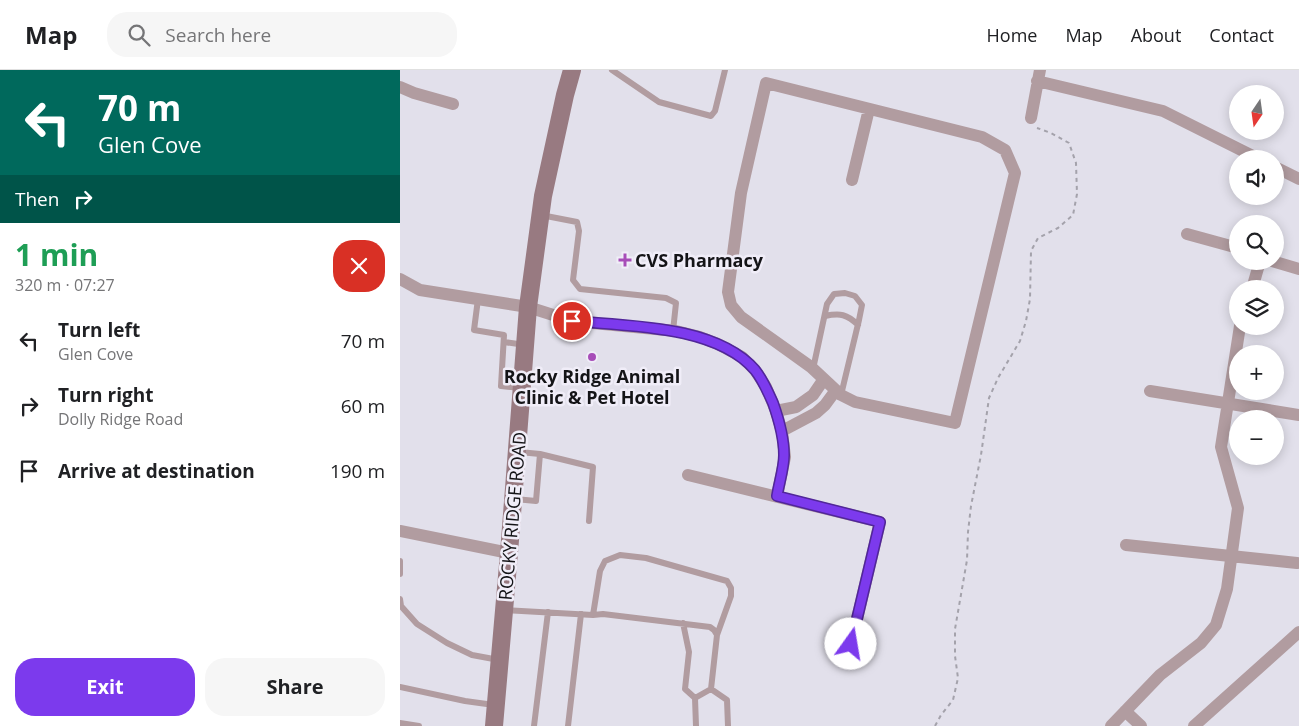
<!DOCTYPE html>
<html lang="en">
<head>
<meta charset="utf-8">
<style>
	:root { --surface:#fff; --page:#f6f6f6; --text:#202124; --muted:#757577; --line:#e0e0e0; --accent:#7c3aed }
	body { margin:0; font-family:"Open Sans",sans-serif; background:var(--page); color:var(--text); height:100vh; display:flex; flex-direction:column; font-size:19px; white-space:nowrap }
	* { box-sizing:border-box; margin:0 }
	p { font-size:16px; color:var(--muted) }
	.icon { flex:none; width:28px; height:28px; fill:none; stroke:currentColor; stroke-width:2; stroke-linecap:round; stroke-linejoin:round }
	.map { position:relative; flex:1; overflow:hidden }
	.details { display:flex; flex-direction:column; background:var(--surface); width:400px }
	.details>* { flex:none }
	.top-card { background:#00695c; color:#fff; overflow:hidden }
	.needle { width:32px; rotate:193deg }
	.buttons { position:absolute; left:829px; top:15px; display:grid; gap:10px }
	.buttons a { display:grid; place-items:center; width:55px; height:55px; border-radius:50%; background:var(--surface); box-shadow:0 2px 12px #0003; font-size:25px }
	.pin { position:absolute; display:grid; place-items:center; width:42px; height:42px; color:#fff; margin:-21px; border:2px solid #fff; border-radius:50%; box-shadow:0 1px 5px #0007 }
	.me { position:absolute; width:55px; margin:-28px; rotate:13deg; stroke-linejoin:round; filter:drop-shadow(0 0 4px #0008) }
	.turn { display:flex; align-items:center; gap:18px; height:105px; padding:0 15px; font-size:22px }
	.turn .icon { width:65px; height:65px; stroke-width:2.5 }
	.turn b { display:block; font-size:35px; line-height:42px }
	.then { display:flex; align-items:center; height:48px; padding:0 15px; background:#0003; gap:10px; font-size:19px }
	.round { display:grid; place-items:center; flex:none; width:52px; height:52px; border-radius:20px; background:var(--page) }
	.headline { display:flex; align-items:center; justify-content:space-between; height:85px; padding:0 15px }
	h1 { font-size:30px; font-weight:700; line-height:38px; color:#1e9e55 }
	.cta { display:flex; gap:10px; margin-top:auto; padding:10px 15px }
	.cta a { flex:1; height:58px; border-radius:20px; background:var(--accent); color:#fff; font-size:20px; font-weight:700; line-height:58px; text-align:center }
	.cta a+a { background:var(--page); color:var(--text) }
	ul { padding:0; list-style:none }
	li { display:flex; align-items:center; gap:15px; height:65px; padding:0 15px }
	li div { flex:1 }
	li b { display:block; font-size:19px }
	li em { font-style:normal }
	header { display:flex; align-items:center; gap:30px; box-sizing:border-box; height:70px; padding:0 25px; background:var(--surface); border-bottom:1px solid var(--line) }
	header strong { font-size:24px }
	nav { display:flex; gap:28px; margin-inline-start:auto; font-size:18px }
	.search { width:350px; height:45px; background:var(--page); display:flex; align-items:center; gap:12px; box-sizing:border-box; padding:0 18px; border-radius:20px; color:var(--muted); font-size:19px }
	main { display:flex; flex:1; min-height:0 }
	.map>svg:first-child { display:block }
</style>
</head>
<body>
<header>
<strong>Map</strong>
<div class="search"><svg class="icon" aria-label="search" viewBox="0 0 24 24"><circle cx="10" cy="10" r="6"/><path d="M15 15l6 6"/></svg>Search here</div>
<nav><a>Home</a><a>Map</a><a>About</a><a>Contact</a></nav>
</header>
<main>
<section class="details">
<div class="top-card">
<div class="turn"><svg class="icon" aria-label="left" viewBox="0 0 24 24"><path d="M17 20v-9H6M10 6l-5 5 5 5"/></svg><div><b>70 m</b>Glen Cove</div></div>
<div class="then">Then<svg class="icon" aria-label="right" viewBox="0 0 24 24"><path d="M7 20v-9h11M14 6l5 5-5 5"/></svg></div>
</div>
<div class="headline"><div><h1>1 min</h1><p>320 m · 07:27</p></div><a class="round" style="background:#d93025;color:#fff"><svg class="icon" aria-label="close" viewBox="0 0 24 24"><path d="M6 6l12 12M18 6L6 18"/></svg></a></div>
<ul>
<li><svg class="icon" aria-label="left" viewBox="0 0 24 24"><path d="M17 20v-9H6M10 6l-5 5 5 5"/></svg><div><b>Turn left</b><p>Glen Cove</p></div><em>70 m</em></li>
<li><svg class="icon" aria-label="right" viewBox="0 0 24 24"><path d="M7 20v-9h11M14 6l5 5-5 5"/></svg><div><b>Turn right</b><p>Dolly Ridge Road</p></div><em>60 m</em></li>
<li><svg class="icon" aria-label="arrive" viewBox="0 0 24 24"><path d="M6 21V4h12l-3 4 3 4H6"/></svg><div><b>Arrive at destination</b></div><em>190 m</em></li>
</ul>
<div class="cta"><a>Exit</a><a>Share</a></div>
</section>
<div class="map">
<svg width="899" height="656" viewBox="0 0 899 656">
	<rect width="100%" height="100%" fill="#e2e0eb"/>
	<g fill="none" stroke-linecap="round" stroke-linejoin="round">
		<path stroke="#a4a2ab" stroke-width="2" stroke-dasharray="4 4" stroke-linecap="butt" d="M535 656 541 645 553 630 558 608 555 586V559L567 490 568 462 571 436 581 385 589 328 598 308 620 271 626 251 630 229 631 181 638 168 658 158 673 145 677 124 676 93 669 73 651 63 637 58"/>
		<path stroke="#b19ca0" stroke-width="6" d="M212 0 259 32 311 46 315 41 325 0
			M141 145 177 152 179 161 173 210 180 219 266 228 276 233 273 261
			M78 229 74 260 104 265 101 316 121 318
			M425 246C440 243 447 244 458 255
			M104 272 125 275
			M413 299 427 234 434 224 445 223 455 226 462 235 459 250 441 325
			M140 384 193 397 189 451
			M115 429 136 431 140 384 119 382
			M0 491V504
			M0 529 1 536 17 554 47 573 72 585 99 590
			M105 540 193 545 203 544 310 557 314 560 317 565 311 619 327 630 328 656
			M193 545 200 501 205 491 220 485 246 488 327 511 331 518V526L317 565
			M283 553 289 582 285 619 295 628 296 656
			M0 617 65 631 94 635
			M295 628 311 619
			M0 653 19 656
			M134 656 148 542
			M168 656 181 544"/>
		<path stroke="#b19ca0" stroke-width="12" d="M637 11 763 41 859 89
			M366 13 582 67 605 80 615 103 555 353 455 332 441 325 411 297 341 247 331 235 328 222 341 123Z
			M0 17 14 23 53 34
			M631 48 640 0
			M875 97 899 109
			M452 110 469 39
			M787 164 838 178
			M872 191 899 199
			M0 209 20 220 128 237 172 251 276 261 300 267 318 274 342 287 355 300 366 317 376 341 382 362 385 387 377 426
			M852 219 860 191
			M750 321 899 345
			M376 341 396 337 413 325 424 309
			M382 361 416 343 425 335 436 320
			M288 405 480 452 447 591
			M0 461 109 483
			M726 475 897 493
			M725 641 741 656
			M711 656 760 605 801 573 816 555 827 519 838 438 821 377 840 256
			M794 656 899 562"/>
		<path stroke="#987a81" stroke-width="18" d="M94 656 109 483 128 237 143 126 165 25 172 0"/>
	</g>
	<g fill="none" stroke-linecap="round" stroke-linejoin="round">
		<g stroke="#51269a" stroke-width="12">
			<path id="route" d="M172 251C227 256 316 255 355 300 363 310 368 322 373 333 379 350 384 367 384 385 384 398 379 413 377 426L480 452 451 574"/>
		</g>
		<use href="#route" stroke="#7c3aed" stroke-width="9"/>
	</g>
	<g fill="#a74db8" stroke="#f0edf8" stroke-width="2">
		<path d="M222.5 182.5h5v5h5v5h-5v5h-5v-5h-5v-5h5z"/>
		<circle cx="192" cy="287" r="5"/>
	</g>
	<g text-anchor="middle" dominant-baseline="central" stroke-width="5" stroke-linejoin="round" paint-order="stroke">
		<g font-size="18" font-weight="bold" fill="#141417" stroke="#f0edf8" text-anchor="start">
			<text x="235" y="190">CVS Pharmacy</text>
			<text x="192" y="306" text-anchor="middle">Rocky Ridge Animal<tspan x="192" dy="21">Clinic &amp; Pet Hotel</tspan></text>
		</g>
		<g font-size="18" fill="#141417" stroke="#f0edf8">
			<text transform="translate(112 446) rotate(-85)">ROCKY RIDGE ROAD</text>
		</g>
	</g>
</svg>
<div class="buttons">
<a><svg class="needle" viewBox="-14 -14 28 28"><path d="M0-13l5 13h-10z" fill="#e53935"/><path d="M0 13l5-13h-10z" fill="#757577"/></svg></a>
<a><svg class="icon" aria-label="sound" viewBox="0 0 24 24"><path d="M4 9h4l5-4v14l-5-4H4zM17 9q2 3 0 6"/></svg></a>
<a><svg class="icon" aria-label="search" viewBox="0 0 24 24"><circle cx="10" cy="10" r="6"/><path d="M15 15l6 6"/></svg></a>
<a><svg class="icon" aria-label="layers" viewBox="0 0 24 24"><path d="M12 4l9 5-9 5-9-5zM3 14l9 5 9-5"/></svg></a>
<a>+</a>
<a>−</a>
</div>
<div class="pin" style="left:172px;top:251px;background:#d93025"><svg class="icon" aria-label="arrive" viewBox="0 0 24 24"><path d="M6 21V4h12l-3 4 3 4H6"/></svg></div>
<svg class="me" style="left:451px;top:574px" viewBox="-20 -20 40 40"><circle r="19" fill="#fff"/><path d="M0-13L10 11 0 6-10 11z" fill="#7c3aed"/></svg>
</div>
</main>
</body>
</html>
